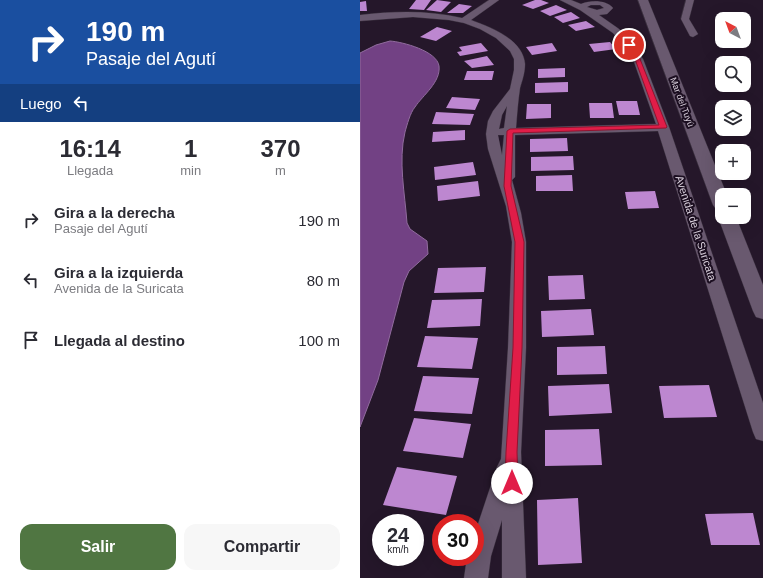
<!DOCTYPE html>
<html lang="es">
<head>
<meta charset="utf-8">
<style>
	:root { --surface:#fff; --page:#f7f7f7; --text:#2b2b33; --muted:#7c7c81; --accent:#507642 }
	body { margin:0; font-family:Helvetica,sans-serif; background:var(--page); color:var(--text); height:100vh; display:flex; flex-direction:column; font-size:15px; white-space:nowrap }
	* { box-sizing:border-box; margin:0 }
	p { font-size:13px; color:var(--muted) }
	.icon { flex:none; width:22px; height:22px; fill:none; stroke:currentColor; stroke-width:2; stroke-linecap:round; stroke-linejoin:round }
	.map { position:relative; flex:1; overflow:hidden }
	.drawer { display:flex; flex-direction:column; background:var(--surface); width:360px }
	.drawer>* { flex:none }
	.top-card { background:#1a4fa0; color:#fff; overflow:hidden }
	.needle { width:26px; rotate:319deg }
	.controls { position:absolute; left:355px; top:12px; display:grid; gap:8px }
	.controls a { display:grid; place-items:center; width:36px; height:36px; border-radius:8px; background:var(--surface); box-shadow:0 4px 16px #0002; font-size:20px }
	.speed { position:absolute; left:12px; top:514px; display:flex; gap:8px; font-size:20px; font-weight:700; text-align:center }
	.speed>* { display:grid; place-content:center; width:52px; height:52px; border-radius:50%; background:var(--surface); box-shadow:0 4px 16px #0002; line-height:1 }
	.speed small { font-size:10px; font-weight:400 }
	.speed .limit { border:6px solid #d22; background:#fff; color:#111 }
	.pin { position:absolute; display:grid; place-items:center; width:34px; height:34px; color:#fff; margin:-17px; border:2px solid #fff; border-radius:50%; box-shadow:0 1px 4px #0007 }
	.me { position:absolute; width:44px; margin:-22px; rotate:0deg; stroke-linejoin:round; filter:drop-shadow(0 0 3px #0008) }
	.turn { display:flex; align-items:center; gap:14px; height:84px; padding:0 20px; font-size:18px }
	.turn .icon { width:52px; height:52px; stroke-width:2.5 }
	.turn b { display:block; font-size:28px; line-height:34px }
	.then { display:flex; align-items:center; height:38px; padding:0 20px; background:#0003; gap:8px; font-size:15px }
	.eta { display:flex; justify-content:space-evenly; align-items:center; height:68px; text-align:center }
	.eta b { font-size:24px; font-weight:700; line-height:28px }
	.action { display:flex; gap:8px; margin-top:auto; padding:8px 20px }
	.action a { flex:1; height:46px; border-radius:12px; background:var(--accent); color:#fff; font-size:16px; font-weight:700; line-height:46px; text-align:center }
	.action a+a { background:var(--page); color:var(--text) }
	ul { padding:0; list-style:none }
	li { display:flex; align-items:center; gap:12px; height:60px; padding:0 20px }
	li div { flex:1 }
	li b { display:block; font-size:15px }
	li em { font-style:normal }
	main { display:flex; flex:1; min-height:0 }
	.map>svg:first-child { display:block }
</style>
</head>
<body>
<main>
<section class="drawer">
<div class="top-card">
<div class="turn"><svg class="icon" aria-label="right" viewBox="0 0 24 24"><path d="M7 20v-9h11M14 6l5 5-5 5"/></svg><div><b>190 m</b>Pasaje del Agutí</div></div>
<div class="then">Luego<svg class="icon" aria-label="left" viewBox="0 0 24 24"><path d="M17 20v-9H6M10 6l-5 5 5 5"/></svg></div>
</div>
<div class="eta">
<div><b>16:14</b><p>Llegada</p></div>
<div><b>1</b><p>min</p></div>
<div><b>370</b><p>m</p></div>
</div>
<ul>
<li><svg class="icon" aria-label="right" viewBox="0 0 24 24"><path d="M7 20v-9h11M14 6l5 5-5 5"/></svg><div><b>Gira a la derecha</b><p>Pasaje del Agutí</p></div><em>190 m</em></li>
<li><svg class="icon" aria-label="left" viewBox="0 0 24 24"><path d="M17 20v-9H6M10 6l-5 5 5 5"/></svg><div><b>Gira a la izquierda</b><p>Avenida de la Suricata</p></div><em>80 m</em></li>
<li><svg class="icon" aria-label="arrive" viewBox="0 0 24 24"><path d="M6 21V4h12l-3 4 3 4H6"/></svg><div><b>Llegada al destino</b></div><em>100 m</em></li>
</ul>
<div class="action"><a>Salir</a><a>Compartir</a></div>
</section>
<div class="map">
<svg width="403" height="578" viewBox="0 0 403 578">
	<rect width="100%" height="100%" fill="#25172a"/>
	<path fill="#724184" stroke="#916c9e" d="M30 41C43 42 77 51 79 66 81 82 63 95 55 107 50 113 47 125 45 132 38 161 45 194 47 223L50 229 67 241 68 254 49 271 44 282 18 380 0 427V53L16 45Z"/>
	<path fill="#bd87d0" d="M56 0H71L64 10 49 9Z
		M77 0 91 2 81 12 66 10Z
		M175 0H181L189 3 173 9 162 5Z
		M6 1 7 11H0V2Z
		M99 4 112 6 103 13H87Z
		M196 5 207 10 190 16 180 11Z
		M211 12 220 18 203 23 194 17Z
		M226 21 235 27 216 31 208 25Z
		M77 27 92 31 76 41 60 37Z
		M250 42 256 49 234 52 229 44Z
		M121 43 128 51 100 56 97 52 102 51 99 47Z
		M192 43 197 51 172 55 166 47Z
		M127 56 134 65 112 68 104 61Z
		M205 68V77L178 78V69Z
		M107 71H134L132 80H104Z
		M208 82V92L175 93V83Z
		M92 97 120 99 115 110 86 108Z
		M256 101H277L280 115H259Z
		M229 103H252L254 118H230Z
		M167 104H191V118L166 119Z
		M76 112 114 114 110 125 72 124Z
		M105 130V140L72 142 73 132Z
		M207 138 208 151 170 152V139Z
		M213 156 214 170 171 171V157Z
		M113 162 116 175 75 180 74 167Z
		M212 175 213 191H176V176Z
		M118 181 120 196 78 201 77 186Z
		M295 191 299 208 268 209 265 192Z
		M126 267 124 292 74 293 78 268Z
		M223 275 225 299 189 300 188 276Z
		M122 299 120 326 67 328 72 300Z
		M231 309 234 335 182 337 181 311Z
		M65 336 118 338 112 369 57 367Z
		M245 346 247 374 197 375V347Z
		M63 376 119 378 112 414 54 411Z
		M249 384 252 413 189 416 188 386Z
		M349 385 357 417 304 418 299 386Z
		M54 418 111 424 103 458 43 451Z
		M239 429 242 465 185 466V430Z
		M37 467 97 476 86 515 23 505Z
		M218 498 222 563 178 565 177 500Z
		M393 513 400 545H351L345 514Z"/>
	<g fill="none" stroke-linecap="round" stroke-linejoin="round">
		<g stroke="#3a303e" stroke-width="1">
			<path id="minor" d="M129 0H139L111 20C130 27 163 39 165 64 165 73 162 81 160 88 158 101 157 115 156 128L296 124 273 59 265 47 253 33 220 10 200 0H211L221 4C231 0 246 0 253 8L247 14 239 15 259 29 272 43 283 59 309 127 403 403V441L396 439 393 432 298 131 155 135V177L152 180 161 213 166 242V348L161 452 166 578H142V520L131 556 128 578H104L107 557H115V533L137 467 141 459 148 348 152 242 146 206 128 149 126 134 128 121 133 111 150 89 154 70V59L150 51 136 38 120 29 104 23 89 20 53 17 0 21V15C34 11 68 10 102 18ZM231 5H240L244 8 237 10 227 7ZM147 106 144 128 139 129 142 115ZM138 135H144L142 155Z
				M326 0H334L329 19 338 34 333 37 330 36 321 19Z"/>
		</g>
		<g stroke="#3a303e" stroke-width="1">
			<path id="tertiary" d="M278 0H288L367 195H362V211L356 209 353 205Z
				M361 213H362V217H376L403 285V319L396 317 393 311 358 217Z"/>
		</g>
		<use href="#minor" fill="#69596f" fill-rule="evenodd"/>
		<use href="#tertiary" fill="#69596f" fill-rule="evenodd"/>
	</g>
	<path fill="#e11d48" stroke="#92132f" d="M267 43H271L280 59 307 127 306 128 153 133 151 186 164 242 162 348 157 452 158 483 156 487 152 489 147 487 145 483 146 452 153 348 155 242 144 186 147 131 150 129 299 125 275 59 266 45Z"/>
	<g text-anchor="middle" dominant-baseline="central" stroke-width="4" stroke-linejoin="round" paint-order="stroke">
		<g font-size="9" fill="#d8cfdb" stroke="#1b0e20">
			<text transform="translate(322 102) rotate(69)">Mar del Tuyú</text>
		</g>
		<g font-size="11" fill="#d8cfdb" stroke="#1b0e20">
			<text transform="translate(336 228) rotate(72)">Avenida de la Suricata</text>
		</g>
	</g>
</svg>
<div class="controls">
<a><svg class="needle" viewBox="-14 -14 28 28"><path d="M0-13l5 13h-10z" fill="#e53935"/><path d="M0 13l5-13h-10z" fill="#7c7c81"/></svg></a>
<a><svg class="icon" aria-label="search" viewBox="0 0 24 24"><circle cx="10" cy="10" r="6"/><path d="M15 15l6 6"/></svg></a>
<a><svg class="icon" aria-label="layers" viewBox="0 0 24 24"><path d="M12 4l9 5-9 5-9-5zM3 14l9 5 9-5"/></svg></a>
<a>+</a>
<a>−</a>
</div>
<div class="speed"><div>24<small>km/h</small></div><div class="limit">30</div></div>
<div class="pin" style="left:269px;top:45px;background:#d93025"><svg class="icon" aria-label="arrive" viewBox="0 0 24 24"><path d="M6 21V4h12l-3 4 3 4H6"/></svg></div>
<svg class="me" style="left:152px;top:483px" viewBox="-20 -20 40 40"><circle r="19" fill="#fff"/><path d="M0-13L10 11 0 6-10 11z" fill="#e11d48"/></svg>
</div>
</main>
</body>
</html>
